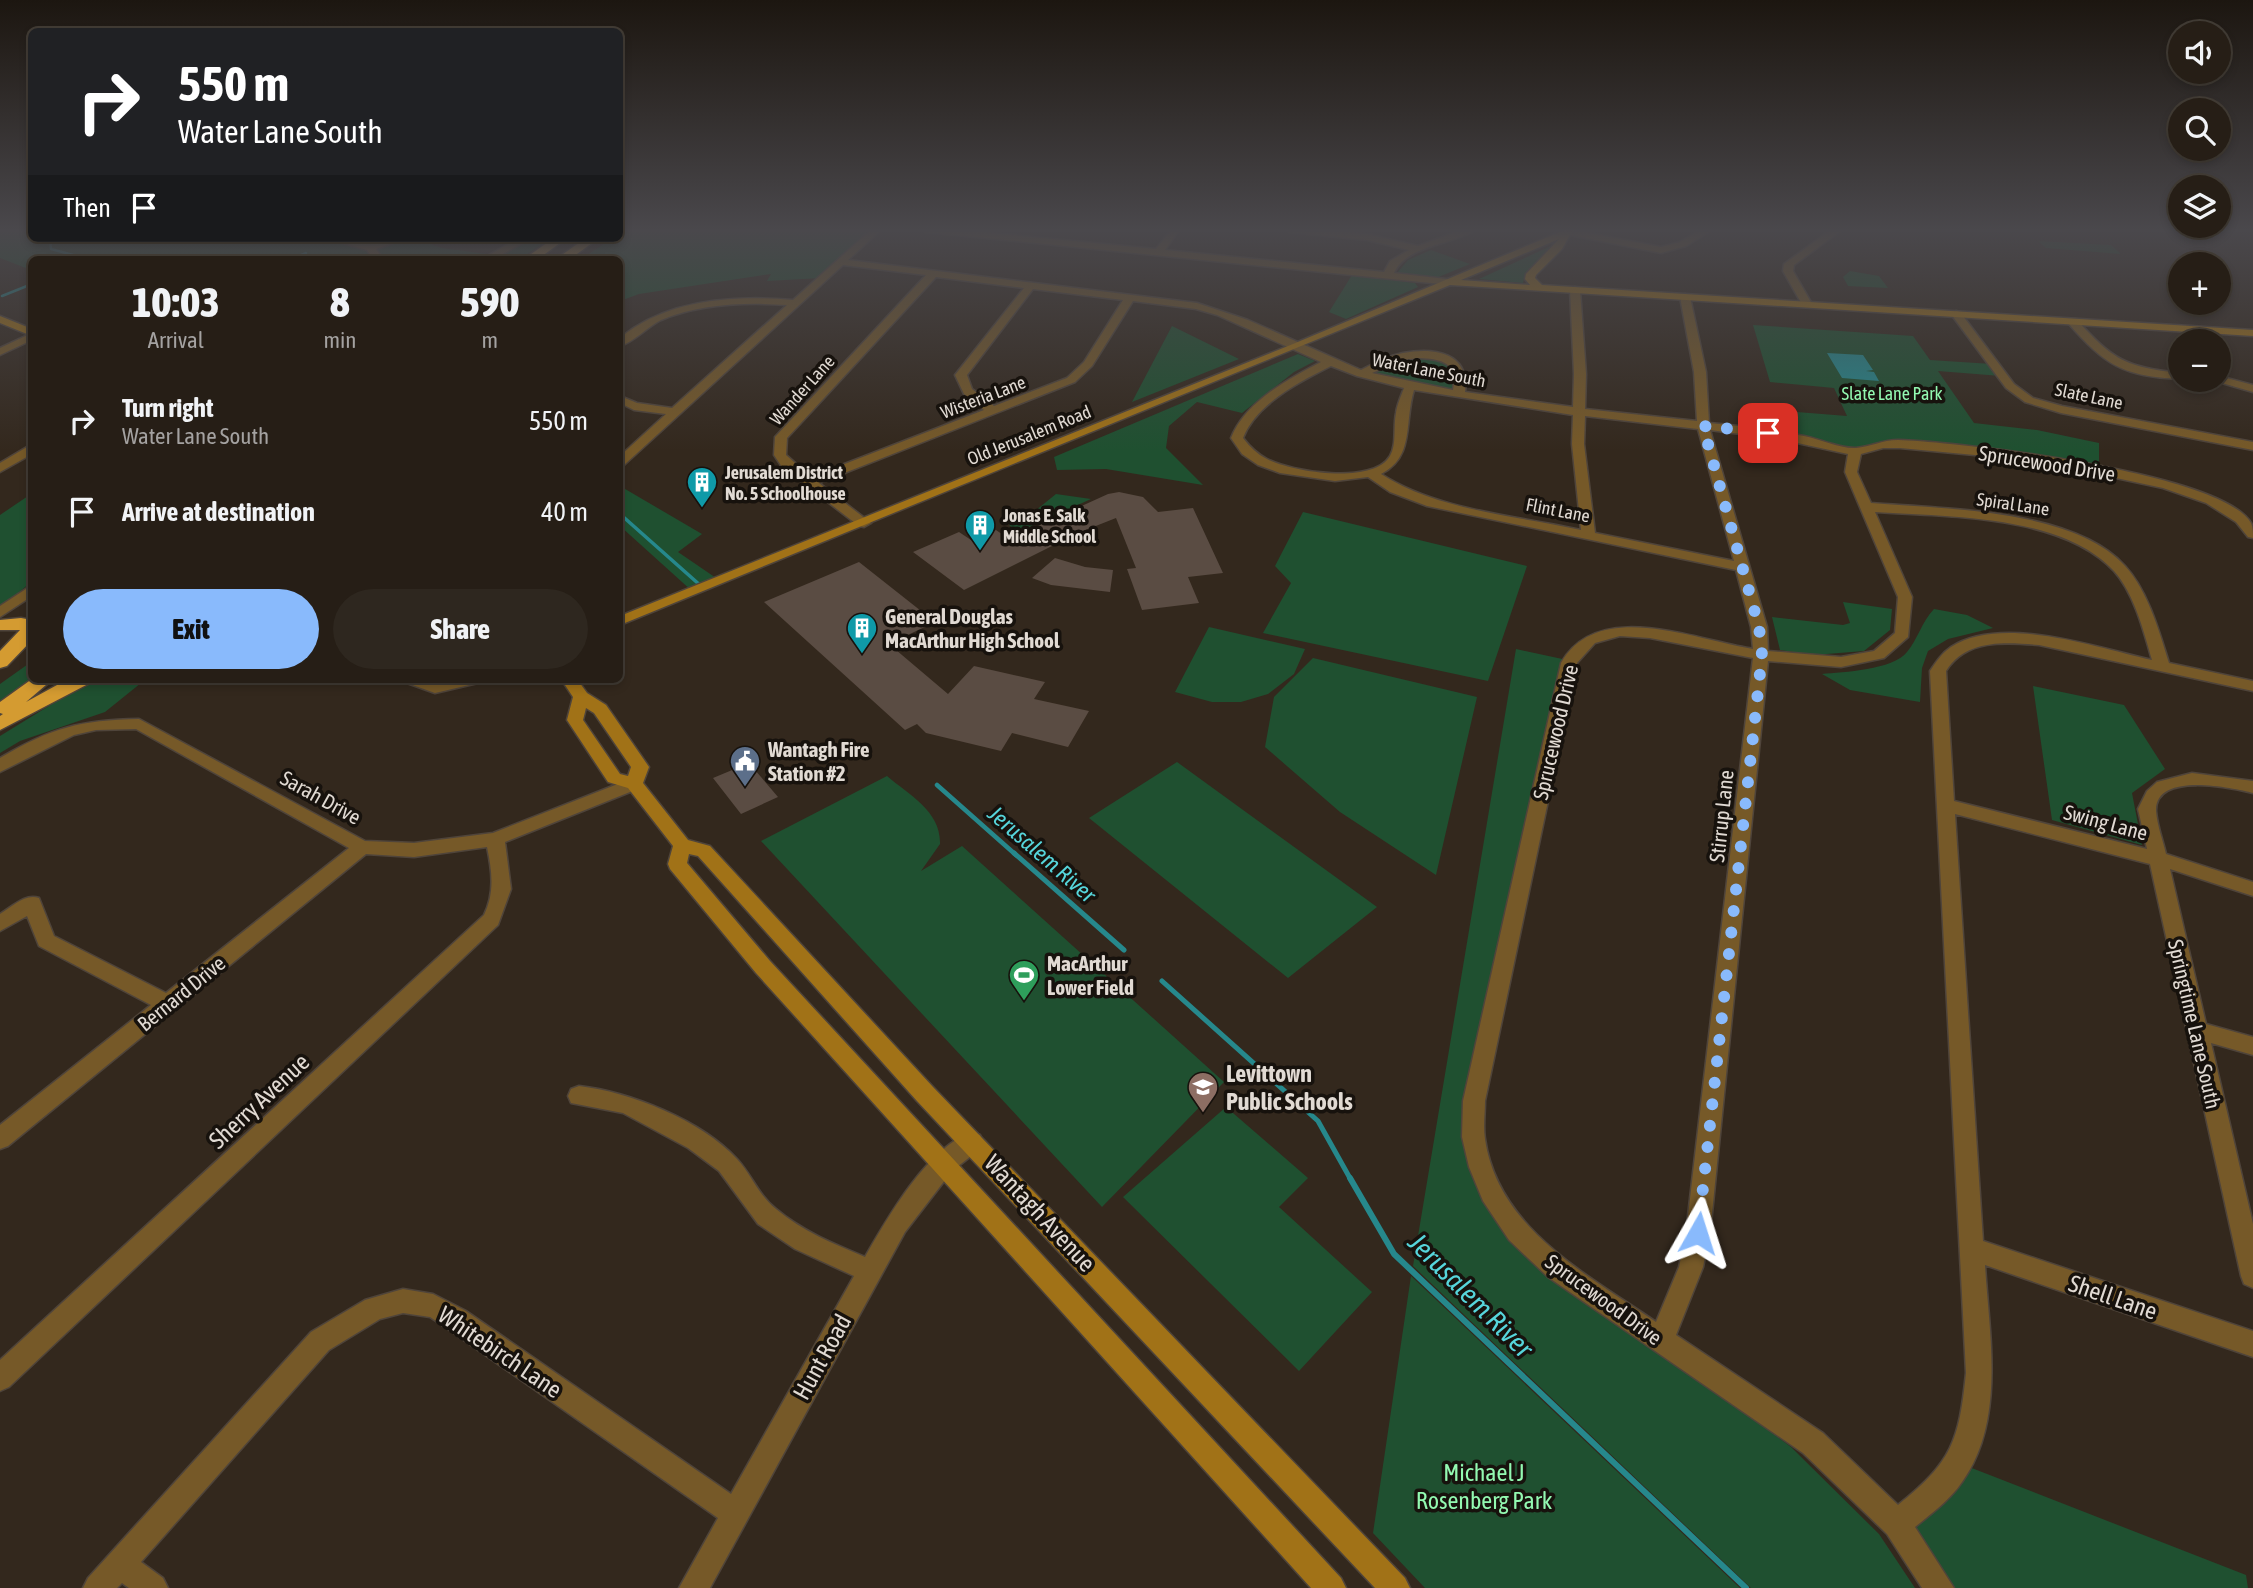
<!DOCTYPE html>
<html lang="en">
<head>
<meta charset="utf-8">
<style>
	:root { --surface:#261e16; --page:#2e271f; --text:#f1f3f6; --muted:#a4a2a1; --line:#423c35; --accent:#89bafc }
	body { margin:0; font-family:"Asap Condensed",sans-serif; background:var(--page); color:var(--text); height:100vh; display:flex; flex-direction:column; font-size:26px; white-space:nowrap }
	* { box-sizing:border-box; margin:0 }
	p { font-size:23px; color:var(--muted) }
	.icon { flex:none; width:38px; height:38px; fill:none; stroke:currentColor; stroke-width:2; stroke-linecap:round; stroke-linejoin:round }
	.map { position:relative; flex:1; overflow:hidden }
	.side { position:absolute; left:28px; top:256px; width:595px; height:427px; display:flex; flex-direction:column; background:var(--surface); border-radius:10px; box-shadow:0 4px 10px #0003,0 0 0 2px var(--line) }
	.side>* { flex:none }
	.guide { position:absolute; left:28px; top:28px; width:595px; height:214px; border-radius:10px; box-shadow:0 4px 10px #0003,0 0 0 2px var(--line); background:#202124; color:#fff; overflow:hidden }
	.buttons { position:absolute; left:2168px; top:21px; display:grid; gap:14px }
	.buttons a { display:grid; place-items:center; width:63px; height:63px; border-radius:50%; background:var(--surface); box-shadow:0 4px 10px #0003,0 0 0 2px var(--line); font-size:35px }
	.pin { position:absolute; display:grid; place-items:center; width:60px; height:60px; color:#fff; margin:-30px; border-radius:14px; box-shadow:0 4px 10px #0006 }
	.me { position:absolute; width:77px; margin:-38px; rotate:6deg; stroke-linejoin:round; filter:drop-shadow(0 0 5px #0008) }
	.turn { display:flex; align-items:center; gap:24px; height:147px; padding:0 35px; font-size:32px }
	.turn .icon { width:91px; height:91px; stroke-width:2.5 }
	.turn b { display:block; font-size:49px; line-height:60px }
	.then { display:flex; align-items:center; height:66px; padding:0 35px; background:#0003; gap:14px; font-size:26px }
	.eta { display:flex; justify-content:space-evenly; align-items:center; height:119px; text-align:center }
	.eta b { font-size:42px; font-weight:800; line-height:49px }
	.primary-button { display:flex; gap:14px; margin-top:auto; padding:14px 35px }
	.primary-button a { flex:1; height:80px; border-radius:42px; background:var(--accent); color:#111; font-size:28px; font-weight:800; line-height:80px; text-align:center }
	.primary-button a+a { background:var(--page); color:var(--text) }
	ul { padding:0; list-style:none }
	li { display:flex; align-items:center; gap:21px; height:91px; padding:0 35px }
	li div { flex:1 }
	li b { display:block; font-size:26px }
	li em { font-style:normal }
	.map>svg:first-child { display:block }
</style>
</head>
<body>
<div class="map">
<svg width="2253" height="1588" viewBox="0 0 2253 1588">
	<rect width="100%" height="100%" fill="#33281d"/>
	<path fill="#1f5030" d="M0 229H31L32 238H331L370 248 399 238H412L442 248 494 255 488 259H32L31 270 0 258Z
		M627 229H876L821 278 767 281 771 274 639 294 620 301V259H581L613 238H620V234Z
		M532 238H551L520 259H494Z
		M2038 241 2111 245 2121 254 2046 248Z
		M1553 245 1525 273 1523 283 1479 279Z
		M1431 250 1470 264 1436 278 1397 273 1408 260Z
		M1850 271 1879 276 1888 288 1848 286 1843 277Z
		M1352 275 1415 283 1418 287 1346 319 1329 312Z
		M1753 325 1913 336 1930 360 1992 364 2001 376 1938 371 1974 423 2037 430 2099 443V470L1899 443 1854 451 1770 433V410L1847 416 1834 388 1770 382Z
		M1172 326 1239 359 1132 402Z
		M1298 354 1315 361 1294 372 1242 413 1197 402 1169 426 1166 448 1203 485 1106 469 1057 470 1054 457Z
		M1433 357 1457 369V393L1363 374 1397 359Z
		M620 486 702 534 678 552 719 580 692 591 620 526Z
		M31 494V582L0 609V515Z
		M1056 494 1091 499 1018 532 1009 525 1035 511Z
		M1303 512 1527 566 1488 681 1263 633 1291 583 1275 566Z
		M1843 602 1892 609 1890 630 1864 651 1814 655 1780 650 1772 617 1843 625 1850 623Z
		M1934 609 1967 615 1993 628 1948 639 1928 651 1922 668 1920 702 1850 690 1822 674C1843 672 1893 670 1907 652 1918 639 1921 623 1934 609Z
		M1209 627 1305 649 1294 674 1268 694 1241 702H1212L1175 692Z
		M1516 649 1567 660 1471 1103 1476 1165 1556 1271 1791 1447 1879 1534 1915 1588H1751L1413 1266Z
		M1313 658 1477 697 1436 875 1340 812 1265 747 1274 697Z
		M31 662 32 679H40L0 707V684Z
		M99 679H146L105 712 20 741 0 753V736L78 688Z
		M2033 686 2124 705 2165 769 2132 793 2142 845 2052 820Z
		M1177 762 1377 907 1288 978 1089 818Z
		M887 776C909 795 941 811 940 844L921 871 962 846 1224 1082 1102 1207 761 841Z
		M1226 1107 1308 1178 1279 1207 1372 1292 1299 1371 1123 1197Z
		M1411 1276 1740 1588H1425L1373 1533Z
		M1964 1465 2246 1575 2248 1588H1944L1905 1527Z"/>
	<path fill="#26888c" d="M1827 353 1863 355 1873 370 1866 371 1874 372 1879 381 1842 378Z"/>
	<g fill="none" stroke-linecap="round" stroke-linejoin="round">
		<path stroke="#26888c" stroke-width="2.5" d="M50 238 51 249 88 259
			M292 259 306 253
			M2 296 32 284"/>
		<path stroke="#26888c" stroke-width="3.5" d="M620 514 701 586"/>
		<path stroke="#26888c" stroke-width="4.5" d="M937 785 1016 855"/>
		<path stroke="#26888c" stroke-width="5" d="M1014 853 1124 950
			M1162 981 1318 1121 1351 1180"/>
		<path stroke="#26888c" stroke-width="6" d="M1350 1178 1394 1254 1746 1588"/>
	</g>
	<path fill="#5a4c43" d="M1119 492 1143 497 1158 512 1193 508 1223 573 1188 577 1199 603 1142 610 1127 569 1136 568 1116 518 1078 533 964 590 913 552 959 532 971 540 996 530 1009 539 1108 494Z
		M1055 558 1085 567 1113 570 1110 592 1051 585 1032 578Z
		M859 562 935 622 889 644 948 694 974 666 1045 682 1034 699 1089 711 1068 747 1012 733 1001 751 926 733 917 724 905 730 764 602Z
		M749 763 778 797 741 814 713 778Z"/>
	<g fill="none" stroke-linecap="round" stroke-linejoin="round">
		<g stroke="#4f443a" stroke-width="3">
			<path id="street" d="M872 229H882L848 260 1197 303 1248 320 1361 370C1374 363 1388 356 1403 353 1435 347 1470 353 1465 392L1573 407 1574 374 1570 290 1575 287 1580 290 1586 374 1585 409 1697 421 1694 372 1680 297 1685 294 1690 297 1706 372 1709 423C1741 426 1772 430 1804 436 1819 439 1841 449 1856 448 1870 447 1882 440 1898 440 1959 442 2221 472 2251 523 2253 527 2253 533 2253 538L2248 537 2236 522 2206 503 2163 488 2069 468 1996 457 1900 448H1883L1861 454 1857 472 1871 503C1943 509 2074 509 2125 566 2148 591 2159 631 2169 663L2253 681V691L2039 645C2005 642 1966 639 1946 671L1954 801 2147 849 2138 809 2147 791 2157 782 2192 773 2253 781V793C2232 788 2155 771 2156 811 2157 825 2163 841 2166 854L2253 882V896L2170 869 2206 1024 2253 1037V1055L2211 1043 2253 1224V1288L2244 1284 2241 1276 2150 864 1955 814 1983 1241 2253 1331V1357L1985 1265C1989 1334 2006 1421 1962 1482 1950 1500 1932 1513 1915 1527L1954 1588H1922L1887 1534 1803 1453 1548 1277 1509 1240 1483 1201 1469 1167 1462 1137 1463 1101 1561 663C1598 598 1695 640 1753 649L1751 627 1736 570 1427 506 1390 492 1368 477 1335 481 1280 473 1258 465 1242 454 1231 438C1245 402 1288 379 1321 362L1217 315 1196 309 1133 301 1092 366 1075 382 819 483 871 523 864 527 859 526 782 467 774 455 775 437 926 275 843 265 624 465 620 466V456L666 414 634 410 620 403V396L637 403 672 408 787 305C745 302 700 304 661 320 647 327 634 342 620 346V338C667 299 734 295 793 300ZM936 277 1024 288 955 375 964 394 984 410 811 477 786 455 787 438ZM1033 289 1123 300 1084 362 1067 378 994 406 972 389 967 375ZM1419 358C1443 359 1458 363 1453 390L1372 373 1402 360ZM1331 366 1357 376 1404 388C1401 396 1397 405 1396 413 1393 427 1397 444 1390 456 1373 485 1292 472 1267 459 1257 454 1250 447 1243 438 1256 404 1299 382 1331 366ZM1414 390 1573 415 1572 444 1581 530C1517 516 1436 510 1381 474 1415 457 1404 422 1414 390ZM1585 416 1698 429 1734 561 1595 533 1584 444ZM1710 430 1779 439 1848 454 1845 472 1898 597 1895 633 1874 651 1841 657 1768 651 1767 627ZM1875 512C1947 517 2061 514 2114 571 2134 593 2144 632 2152 660 2098 648 2002 614 1951 647 1942 653 1936 662 1930 671L1966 1373C1959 1441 1952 1462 1898 1505L1823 1433 1676 1335 1703 1267 1710 1233 1768 661 1841 667 1884 658 1908 637 1912 597ZM1620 636 1650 638 1753 658 1686 1233 1679 1267 1656 1322C1588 1275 1498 1229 1485 1139 1483 1127 1485 1113 1485 1101L1577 663 1595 643Z
				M921 229H950L1156 249 1172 229H1180L1165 250 1384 272 1390 261 1409 250 1367 240 1289 232 1284 229H1313L1367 234 1418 246 1464 229H1477C1453 245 1406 245 1394 273L1455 280 1456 282 1451 285 926 232Z
				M1568 229 1661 247 1680 242 1702 229H1713L1686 246 1661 253 1565 234 1563 232Z
				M1832 229H1843L1794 265 1793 271 1812 304 1803 306 1783 271 1784 264Z
				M327 238C342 238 353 242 367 244 378 246 393 238 406 238L376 249 383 259H373L367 250Z
				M519 238H531L494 259H482Z
				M1956 311 1960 312 2014 384 2033 398 2062 406 2253 442V450L2061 413 2025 402 2006 388 1951 314Z
				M2068 319H2076C2113 360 2125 367 2180 373V379C2123 376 2106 366 2068 323Z
				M32 333V340L0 355V348Z
				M2219 376 2253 385V392L2215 381 2219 380Z
				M32 444V454L0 472V463Z
				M32 585V596L0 617V606Z
				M405 679C416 679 431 683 439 682 453 681 466 679 480 679L478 683 435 693 407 683Z
				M139 719 365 841 414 843 493 833 628 780H640L643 784 640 788 505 842 511 889 498 925 9 1387 0 1391V1360L484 915C495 892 492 871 487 847L414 857 366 854 8 1146 0 1149V1125L151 1005 39 946 27 916 0 931V914C12 907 25 893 39 898L54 936 166 993 349 848 136 729 96 730 74 735 0 772V758C51 728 80 720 139 719Z
				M579 1086C630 1092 701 1120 737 1159 751 1174 759 1196 776 1209 802 1231 834 1244 865 1257 888 1217 927 1148 972 1132L980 1135 983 1142 980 1149 952 1171 905 1232 710 1588H679L718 1518 448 1329 430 1317 403 1313 380 1319 329 1350 141 1562 163 1578 168 1588H129L122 1583 117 1588H83L88 1578 311 1332 365 1300 403 1289 433 1294 466 1311 731 1494 854 1276 795 1249 758 1224 719 1171 688 1148 623 1113 571 1103 568 1096 571 1089Z"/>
		</g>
		<g stroke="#4f443a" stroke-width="3">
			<path id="secondary" d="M1567 229H1579L1571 233 1562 249 1536 275 1535 278 1542 285 2253 330V336L1450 285 620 625V616L1293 344ZM1559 239 1526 274 1525 279 1530 285 1461 280Z
				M0 316 32 329V336L0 323Z
				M561 679H577L587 693 606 705 649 767 643 783 688 840 710 846 933 1087 1405 1578 1410 1588H1375L917 1101 698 856 689 854 687 863 770 961 1341 1578 1346 1588H1311L756 973 670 869 668 864 673 846 628 788 608 782 567 720 573 697ZM586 708 594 713 631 767 628 776 620 774 583 720Z"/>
		</g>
		<g stroke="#4f443a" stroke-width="3">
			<path id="highway" d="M554 238H567L538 259H524Z
				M586 238H599L570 259H556Z
				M21 618 32 620V640L7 666 0 668V651L20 630H0V620Z
				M32 679H53L26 702 68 679H92L90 683 0 730V716L3 714 0 713V702Z"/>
		</g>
		<use href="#street" fill="#765928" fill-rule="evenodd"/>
		<use href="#secondary" fill="#a17217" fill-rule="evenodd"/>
		<use href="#highway" fill="#d49b31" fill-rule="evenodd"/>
	</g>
	<linearGradient id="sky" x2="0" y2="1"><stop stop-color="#1c1610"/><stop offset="0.51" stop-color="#4a484c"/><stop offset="1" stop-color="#4a484c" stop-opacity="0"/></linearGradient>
	<rect width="2253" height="451" fill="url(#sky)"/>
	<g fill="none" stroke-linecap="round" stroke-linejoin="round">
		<path stroke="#89bafc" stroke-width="12" stroke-dasharray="0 21.6" d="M1698 1233 1762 655 1759 627 1703 426 1768 433"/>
	</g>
	<defs>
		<g id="building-pin" transform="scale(1.575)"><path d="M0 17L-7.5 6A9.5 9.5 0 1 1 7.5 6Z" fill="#0f9aa8" stroke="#17120d"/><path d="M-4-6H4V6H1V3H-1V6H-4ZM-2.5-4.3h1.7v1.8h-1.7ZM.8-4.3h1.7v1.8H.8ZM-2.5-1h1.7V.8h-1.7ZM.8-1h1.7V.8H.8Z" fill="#fff"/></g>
		<g id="civic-pin" transform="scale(1.575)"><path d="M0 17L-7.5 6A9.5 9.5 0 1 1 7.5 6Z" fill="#5c6f8a" stroke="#17120d"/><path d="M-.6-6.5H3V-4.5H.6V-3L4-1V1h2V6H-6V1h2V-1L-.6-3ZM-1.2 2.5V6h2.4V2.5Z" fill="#fff"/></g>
		<g id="stadium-pin" transform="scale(1.575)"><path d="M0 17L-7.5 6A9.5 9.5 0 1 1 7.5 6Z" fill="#2e9e5b" stroke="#17120d"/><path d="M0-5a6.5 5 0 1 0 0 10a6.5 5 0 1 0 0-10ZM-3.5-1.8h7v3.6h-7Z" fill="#fff"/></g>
		<g id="school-pin" transform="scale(1.575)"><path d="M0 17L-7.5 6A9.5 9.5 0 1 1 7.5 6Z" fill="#8d6e63" stroke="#17120d"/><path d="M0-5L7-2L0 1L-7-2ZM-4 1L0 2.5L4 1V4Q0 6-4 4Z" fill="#fff"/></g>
	</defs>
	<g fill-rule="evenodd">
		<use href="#building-pin" x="702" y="482"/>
		<use href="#building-pin" x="980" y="525"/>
		<use href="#building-pin" x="862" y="628"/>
		<use href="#civic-pin" x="745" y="761"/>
		<use href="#stadium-pin" x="1024" y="975"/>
		<use href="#school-pin" x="1203" y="1087"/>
	</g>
	<g text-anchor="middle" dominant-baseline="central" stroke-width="7" stroke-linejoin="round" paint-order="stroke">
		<g font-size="18" fill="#e1dad3" stroke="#17120d">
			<text transform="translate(1429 370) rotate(11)">Water Lane South</text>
			<text transform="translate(802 390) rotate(-48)">Wander Lane</text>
			<text transform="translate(2089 396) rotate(12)">Slate Lane</text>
			<text transform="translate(983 397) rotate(-21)">Wisteria Lane</text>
			<text transform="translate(1029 435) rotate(-22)">Old Jerusalem Road</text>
			<text transform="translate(2013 504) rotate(8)">Spiral Lane</text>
			<text transform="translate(1558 510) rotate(11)">Flint Lane</text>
		</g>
		<g font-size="18" fill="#93f9b1" stroke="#17120d">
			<text x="1892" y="393">Slate Lane Park</text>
		</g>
		<g font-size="18" font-weight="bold" fill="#e1dad3" stroke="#17120d" text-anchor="start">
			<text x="725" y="472">Jerusalem District<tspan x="725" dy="21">No. 5 Schoolhouse</tspan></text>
			<text x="1003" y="515">Jonas E. Salk<tspan x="1003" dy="21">Middle School</tspan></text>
		</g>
		<g font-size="21" fill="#e1dad3" stroke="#17120d">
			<text transform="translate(2047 463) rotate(9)">Sprucewood Drive</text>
			<text transform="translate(1555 732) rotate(-77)">Sprucewood Drive</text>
			<text transform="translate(321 797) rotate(29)">Sarah Drive</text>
			<text transform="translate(1721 816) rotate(-84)">Stirrup Lane</text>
			<text transform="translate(2106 822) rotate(15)">Swing Lane</text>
			<text transform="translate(181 993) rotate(-39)">Bernard Drive</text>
			<text transform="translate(2195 1024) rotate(77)">Springtime Lane South</text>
			<text transform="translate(1604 1299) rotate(36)">Sprucewood Drive</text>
		</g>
		<g font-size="21" font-weight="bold" fill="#e1dad3" stroke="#17120d" text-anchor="start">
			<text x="885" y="616">General Douglas<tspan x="885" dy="24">MacArthur High School</tspan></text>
			<text x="768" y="749">Wantagh Fire<tspan x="768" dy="24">Station #2</tspan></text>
			<text x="1047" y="963">MacArthur<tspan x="1047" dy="24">Lower Field</tspan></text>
		</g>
		<g font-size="23" font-style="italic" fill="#56d5db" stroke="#17120d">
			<text transform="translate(1042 854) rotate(41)">Jerusalem River</text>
		</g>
		<g font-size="24" font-weight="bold" fill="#e1dad3" stroke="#17120d" text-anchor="start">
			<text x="1226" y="1073">Levittown<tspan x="1226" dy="28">Public Schools</tspan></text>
		</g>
		<g font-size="24" fill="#e1dad3" stroke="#17120d">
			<text transform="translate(259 1101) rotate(-43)">Sherry Avenue</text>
			<text transform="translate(1040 1213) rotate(47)">Wantagh Avenue</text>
			<text transform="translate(2113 1297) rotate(19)">Shell Lane</text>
			<text transform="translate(500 1352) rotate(34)">Whitebirch Lane</text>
			<text transform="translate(822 1357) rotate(-61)">Hunt Road</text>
		</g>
		<g font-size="24" fill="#93f9b1" stroke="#17120d">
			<text x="1484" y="1472">Michael J<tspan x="1484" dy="28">Rosenberg Park</tspan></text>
		</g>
		<g font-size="28" font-style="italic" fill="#56d5db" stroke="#17120d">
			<text transform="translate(1471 1295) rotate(45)">Jerusalem River</text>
		</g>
	</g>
</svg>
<div class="buttons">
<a><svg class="icon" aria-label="sound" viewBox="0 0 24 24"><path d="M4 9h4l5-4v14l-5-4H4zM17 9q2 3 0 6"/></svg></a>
<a><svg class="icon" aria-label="search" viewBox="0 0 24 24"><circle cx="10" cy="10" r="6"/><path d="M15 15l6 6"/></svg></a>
<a><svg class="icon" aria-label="layers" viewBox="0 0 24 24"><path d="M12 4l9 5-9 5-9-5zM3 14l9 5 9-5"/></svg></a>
<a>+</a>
<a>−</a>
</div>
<div class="pin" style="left:1768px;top:433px;background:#d93025"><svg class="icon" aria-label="arrive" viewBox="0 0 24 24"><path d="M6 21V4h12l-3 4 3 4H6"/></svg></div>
<svg class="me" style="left:1698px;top:1233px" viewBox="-20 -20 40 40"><path d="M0-17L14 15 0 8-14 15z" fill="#89bafc" stroke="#fff" stroke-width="4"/></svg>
<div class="guide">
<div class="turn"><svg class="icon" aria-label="right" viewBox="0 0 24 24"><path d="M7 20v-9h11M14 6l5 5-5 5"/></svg><div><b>550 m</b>Water Lane South</div></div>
<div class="then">Then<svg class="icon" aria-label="arrive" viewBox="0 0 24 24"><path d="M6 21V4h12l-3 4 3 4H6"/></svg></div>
</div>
<section class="side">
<div class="eta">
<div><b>10:03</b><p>Arrival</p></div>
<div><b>8</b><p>min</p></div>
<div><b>590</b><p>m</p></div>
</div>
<ul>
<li><svg class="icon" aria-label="right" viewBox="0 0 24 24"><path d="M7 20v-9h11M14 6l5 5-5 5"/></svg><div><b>Turn right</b><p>Water Lane South</p></div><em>550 m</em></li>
<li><svg class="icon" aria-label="arrive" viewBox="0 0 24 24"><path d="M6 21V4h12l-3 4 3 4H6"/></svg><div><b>Arrive at destination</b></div><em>40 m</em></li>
</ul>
<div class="primary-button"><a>Exit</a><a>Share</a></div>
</section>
</div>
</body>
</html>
